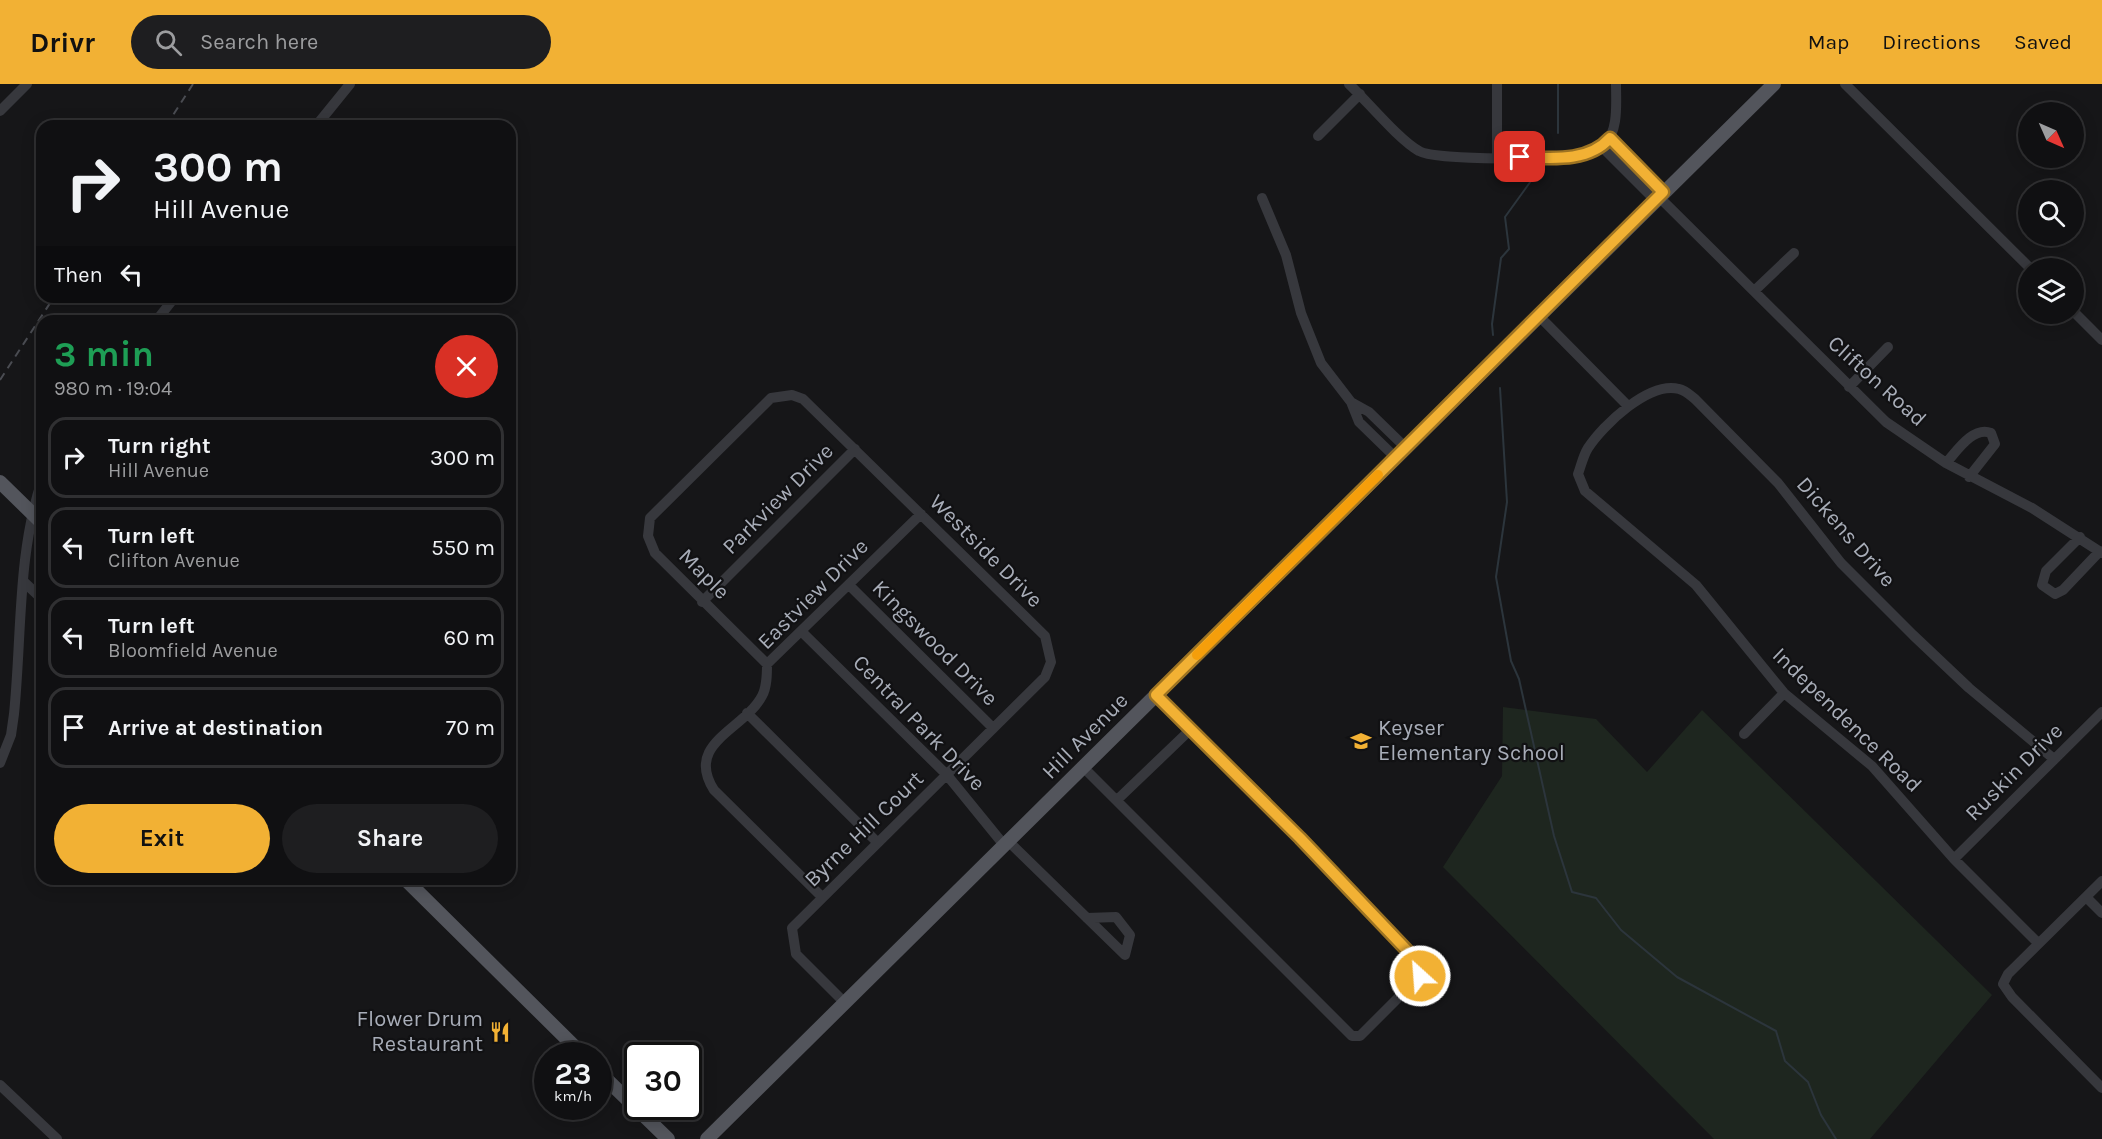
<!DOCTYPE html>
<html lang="en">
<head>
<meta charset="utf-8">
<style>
	:root { --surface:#101012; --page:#1e1e20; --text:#f1f3f6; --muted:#9c9d9f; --line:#303032; --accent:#f2b134 }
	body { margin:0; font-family:Karla,sans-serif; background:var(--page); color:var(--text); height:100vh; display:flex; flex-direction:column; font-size:22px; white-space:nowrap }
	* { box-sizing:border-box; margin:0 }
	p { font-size:20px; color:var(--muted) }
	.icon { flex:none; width:33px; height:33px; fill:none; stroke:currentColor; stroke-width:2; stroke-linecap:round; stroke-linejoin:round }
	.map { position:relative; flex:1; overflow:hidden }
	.panel { position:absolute; left:36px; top:231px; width:480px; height:570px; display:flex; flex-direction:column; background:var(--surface); border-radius:18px; box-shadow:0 3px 15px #0003,0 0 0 2px var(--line) }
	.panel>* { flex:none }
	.banner { position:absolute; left:36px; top:36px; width:480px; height:183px; border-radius:18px; box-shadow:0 3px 15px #0003,0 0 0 2px var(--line); background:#101012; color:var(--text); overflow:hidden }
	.needle { width:39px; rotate:135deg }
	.controls { position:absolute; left:2018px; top:18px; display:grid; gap:12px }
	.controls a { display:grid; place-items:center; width:66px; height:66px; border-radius:50%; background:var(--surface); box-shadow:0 3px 15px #0003,0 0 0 2px var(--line); font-size:30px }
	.speed { position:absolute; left:534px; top:958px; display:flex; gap:12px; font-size:30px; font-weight:700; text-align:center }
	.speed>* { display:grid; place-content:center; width:78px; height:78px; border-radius:50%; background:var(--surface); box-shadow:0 3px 15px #0003,0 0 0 2px var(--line); line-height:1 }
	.speed small { font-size:15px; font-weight:400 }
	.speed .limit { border:3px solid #111; border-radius:9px; background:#fff; color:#111 }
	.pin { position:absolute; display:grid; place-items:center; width:51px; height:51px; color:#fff; margin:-26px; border-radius:12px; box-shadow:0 3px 9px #0006 }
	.me { position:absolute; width:66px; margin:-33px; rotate:334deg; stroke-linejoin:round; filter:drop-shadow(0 0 4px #0008) }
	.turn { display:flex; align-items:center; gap:21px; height:126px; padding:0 18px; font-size:27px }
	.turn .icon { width:78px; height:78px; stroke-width:2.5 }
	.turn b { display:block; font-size:42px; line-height:51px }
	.then { display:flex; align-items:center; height:57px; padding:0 18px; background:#0003; gap:12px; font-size:22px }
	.round { display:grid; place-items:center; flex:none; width:63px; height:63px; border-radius:32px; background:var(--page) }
	.overview { display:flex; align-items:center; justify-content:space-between; height:102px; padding:0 18px }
	h1 { font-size:36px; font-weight:700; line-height:45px; color:#1e9e55 }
	.action { display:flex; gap:12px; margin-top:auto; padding:12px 18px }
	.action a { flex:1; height:69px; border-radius:36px; background:var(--accent); color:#111; font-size:24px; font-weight:700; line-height:69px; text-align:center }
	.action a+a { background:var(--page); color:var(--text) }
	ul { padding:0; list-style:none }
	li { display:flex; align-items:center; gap:18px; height:81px; margin:0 12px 9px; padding:0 6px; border:3px solid var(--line); border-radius:18px }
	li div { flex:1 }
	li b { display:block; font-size:22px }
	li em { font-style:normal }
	header { display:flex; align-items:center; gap:36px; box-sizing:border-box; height:84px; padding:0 30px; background:var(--accent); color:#111 }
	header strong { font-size:28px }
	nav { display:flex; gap:33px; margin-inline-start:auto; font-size:21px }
	.search { width:420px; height:54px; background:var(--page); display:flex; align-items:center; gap:15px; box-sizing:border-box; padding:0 21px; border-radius:33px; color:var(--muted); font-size:22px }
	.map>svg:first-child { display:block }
</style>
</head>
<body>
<header>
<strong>Drivr</strong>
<div class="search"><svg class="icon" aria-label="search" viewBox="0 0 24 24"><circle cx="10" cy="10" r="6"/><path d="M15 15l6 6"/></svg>Search here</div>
<nav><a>Map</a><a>Directions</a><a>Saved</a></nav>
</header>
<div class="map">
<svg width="2102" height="1055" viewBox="0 0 2102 1055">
	<rect width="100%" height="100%" fill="#161618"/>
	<path fill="#1e261f" d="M1503 623 1596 635 1647 688 1702 626 1992 911 1870 1055H1714L1443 783 1502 692Z"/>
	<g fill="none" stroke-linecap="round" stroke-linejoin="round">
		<path stroke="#2c353c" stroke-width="2" d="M1558 49V0
			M1493 251 1492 240 1501 174 1509 165 1505 133 1536 90
			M1500 304 1507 418 1496 493 1511 577 1519 595 1554 752 1572 808 1596 814 1621 846 1677 893 1776 947 1785 977 1808 998 1821 1031 1836 1055"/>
		<path stroke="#37383d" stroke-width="10" d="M1349 0C1367 17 1399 56 1419 67 1436 77 1566 76 1588 70 1593 68 1600 65 1604 61 1619 47 1616 19 1616 0
			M1497 0V73
			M1845 0 2030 184
			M0 27 27 0
			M316 42 350 0
			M1318 52 1360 10
			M1610 54 1663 108
			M1602 63 1655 116
			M1659 113 1886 338 1946 379 2032 424 2102 469
			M1262 114 1286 171 1301 229 1321 279 1351 318 1359 338 1396 374
			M1754 207 1794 169
			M2073 227 2102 256
			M1539 232 1628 322
			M156 237 175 213
			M1849 303 1888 263
			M1351 318 1369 328 1406 364
			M1946 379C1957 367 1973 342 1991 349L1995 360 1969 393
			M2080 453 2046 487 2042 501 2055 510 2063 506 2100 467
			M23 497 42 515
			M849 501 993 644
			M702 518 855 365
			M802 548 947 691 1004 761
			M767 580 655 469 648 452 650 434 771 314 792 311 803 315 1045 552 1051 578 1045 593 792 844 796 870 845 919
			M747 629 877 758
			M1744 650 1784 609
			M0 679 11 651 14 630C22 552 17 471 42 396
			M1083 683 1352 952H1360L1420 892V880L1300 754 1156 611
			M1117 716 1190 646
			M1008 757 1125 871 1130 851 1116 833 1087 834
			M1954 775 2102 628
			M2102 797 2008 890 2003 900 2012 913 2102 1004
			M822 813 714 706C684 659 744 646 762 612 767 603 767 590 767 580L921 430
			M2086 813 2102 829
			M2038 859 1954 775 1872 682 1784 609 1696 501 1585 407 1578 390C1581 382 1583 372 1588 364 1603 341 1649 297 1679 305 1685 306 1690 311 1695 315L1778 399 1841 479 1913 551 1969 604 2054 675
			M0 1001 57 1055"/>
		<path stroke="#53555c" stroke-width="14" d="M405 795 584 972
			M598 987 668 1055
			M707 1055 1774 0"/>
		<path stroke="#4a4c52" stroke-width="2" stroke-dasharray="8 6" stroke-linecap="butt" d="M166 42 193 0
			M0 296 54 213"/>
		<path stroke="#53555c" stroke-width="14" d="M0 398 42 439"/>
	</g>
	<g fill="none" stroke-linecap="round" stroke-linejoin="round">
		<g stroke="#9d7322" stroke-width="15">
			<path id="route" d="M1420 892V880L1300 754 1156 611 1663 108 1610 54C1588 79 1550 74 1520 73"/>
		</g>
		<use href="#route" stroke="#f2b134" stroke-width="10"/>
		<path stroke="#f59e0b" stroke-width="10" d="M1197 571 1378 391"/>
	</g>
	<defs>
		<g id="school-bare" transform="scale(1.62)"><path d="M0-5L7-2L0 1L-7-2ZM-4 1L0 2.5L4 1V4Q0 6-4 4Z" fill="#f2b134" stroke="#111113" stroke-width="2.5" paint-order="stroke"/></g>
		<g id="restaurant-bare" transform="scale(1.62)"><path d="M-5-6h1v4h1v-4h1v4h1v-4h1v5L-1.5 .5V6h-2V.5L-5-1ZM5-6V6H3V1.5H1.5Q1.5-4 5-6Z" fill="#f2b134" stroke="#111113" stroke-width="2.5" paint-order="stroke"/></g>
	</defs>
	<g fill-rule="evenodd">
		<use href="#school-bare" x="1361" y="657"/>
		<use href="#restaurant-bare" x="500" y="948"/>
	</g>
	<g text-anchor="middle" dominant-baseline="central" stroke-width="4.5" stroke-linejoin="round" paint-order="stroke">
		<g font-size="22" fill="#a8adb8" stroke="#111113">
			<text transform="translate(1877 297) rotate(42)">Clifton Road</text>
			<text transform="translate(778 415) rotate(-45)">Parkview Drive</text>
			<text transform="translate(1846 448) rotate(49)">Dickens Drive</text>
			<text transform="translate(986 467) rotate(45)">Westside Drive</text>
			<text transform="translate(704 490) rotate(45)">Maple</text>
			<text transform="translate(813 510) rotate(-45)">Eastview Drive</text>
			<text transform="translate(935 559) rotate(45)">Kingswood Drive</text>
			<text transform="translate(1847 636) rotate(44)">Independence Road</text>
			<text transform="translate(919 639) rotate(46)">Central Park Drive</text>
			<text transform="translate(1085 652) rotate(-45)">Hill Avenue</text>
			<text transform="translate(2014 688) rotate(-45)">Ruskin Drive</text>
			<text transform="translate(864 745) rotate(-44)">Byrne Hill Court</text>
		</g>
		<g font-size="22" fill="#a8adb8" stroke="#111113" text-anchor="start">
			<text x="1378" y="644">Keyser<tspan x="1378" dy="25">Elementary School</tspan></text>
			<text x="483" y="935" text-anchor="end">Flower Drum<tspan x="483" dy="25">Restaurant</tspan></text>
		</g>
	</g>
</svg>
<div class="controls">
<a><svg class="needle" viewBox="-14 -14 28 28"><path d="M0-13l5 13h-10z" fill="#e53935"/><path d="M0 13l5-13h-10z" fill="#9c9d9f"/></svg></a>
<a><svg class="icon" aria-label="search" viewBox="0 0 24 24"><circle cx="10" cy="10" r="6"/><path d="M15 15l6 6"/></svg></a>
<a><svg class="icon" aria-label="layers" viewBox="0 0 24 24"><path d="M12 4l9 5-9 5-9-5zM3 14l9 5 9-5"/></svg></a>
</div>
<div class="speed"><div>23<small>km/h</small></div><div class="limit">30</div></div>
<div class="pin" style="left:1520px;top:73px;background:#d93025"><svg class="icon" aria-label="arrive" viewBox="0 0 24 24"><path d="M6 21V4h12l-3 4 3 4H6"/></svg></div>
<svg class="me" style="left:1420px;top:892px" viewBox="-20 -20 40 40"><circle r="17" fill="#f2b134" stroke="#fff" stroke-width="3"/><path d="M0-11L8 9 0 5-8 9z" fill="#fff"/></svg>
<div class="banner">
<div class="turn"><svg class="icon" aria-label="right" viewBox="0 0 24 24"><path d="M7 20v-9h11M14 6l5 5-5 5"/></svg><div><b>300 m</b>Hill Avenue</div></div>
<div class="then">Then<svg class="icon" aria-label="left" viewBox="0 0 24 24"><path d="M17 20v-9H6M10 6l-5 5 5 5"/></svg></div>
</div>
<section class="panel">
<div class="overview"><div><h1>3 min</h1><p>980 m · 19:04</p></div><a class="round" style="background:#d93025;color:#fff"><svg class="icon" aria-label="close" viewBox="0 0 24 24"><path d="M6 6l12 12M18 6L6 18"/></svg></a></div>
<ul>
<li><svg class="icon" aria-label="right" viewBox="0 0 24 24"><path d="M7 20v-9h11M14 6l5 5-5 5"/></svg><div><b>Turn right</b><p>Hill Avenue</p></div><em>300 m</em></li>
<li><svg class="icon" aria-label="left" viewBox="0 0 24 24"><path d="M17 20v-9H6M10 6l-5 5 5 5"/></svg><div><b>Turn left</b><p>Clifton Avenue</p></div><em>550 m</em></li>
<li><svg class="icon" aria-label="left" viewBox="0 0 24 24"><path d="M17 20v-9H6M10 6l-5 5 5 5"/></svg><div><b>Turn left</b><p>Bloomfield Avenue</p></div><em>60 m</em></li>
<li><svg class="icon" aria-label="arrive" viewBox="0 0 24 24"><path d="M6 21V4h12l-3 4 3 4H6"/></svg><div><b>Arrive at destination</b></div><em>70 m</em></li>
</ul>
<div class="action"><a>Exit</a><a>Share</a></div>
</section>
</div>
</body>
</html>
